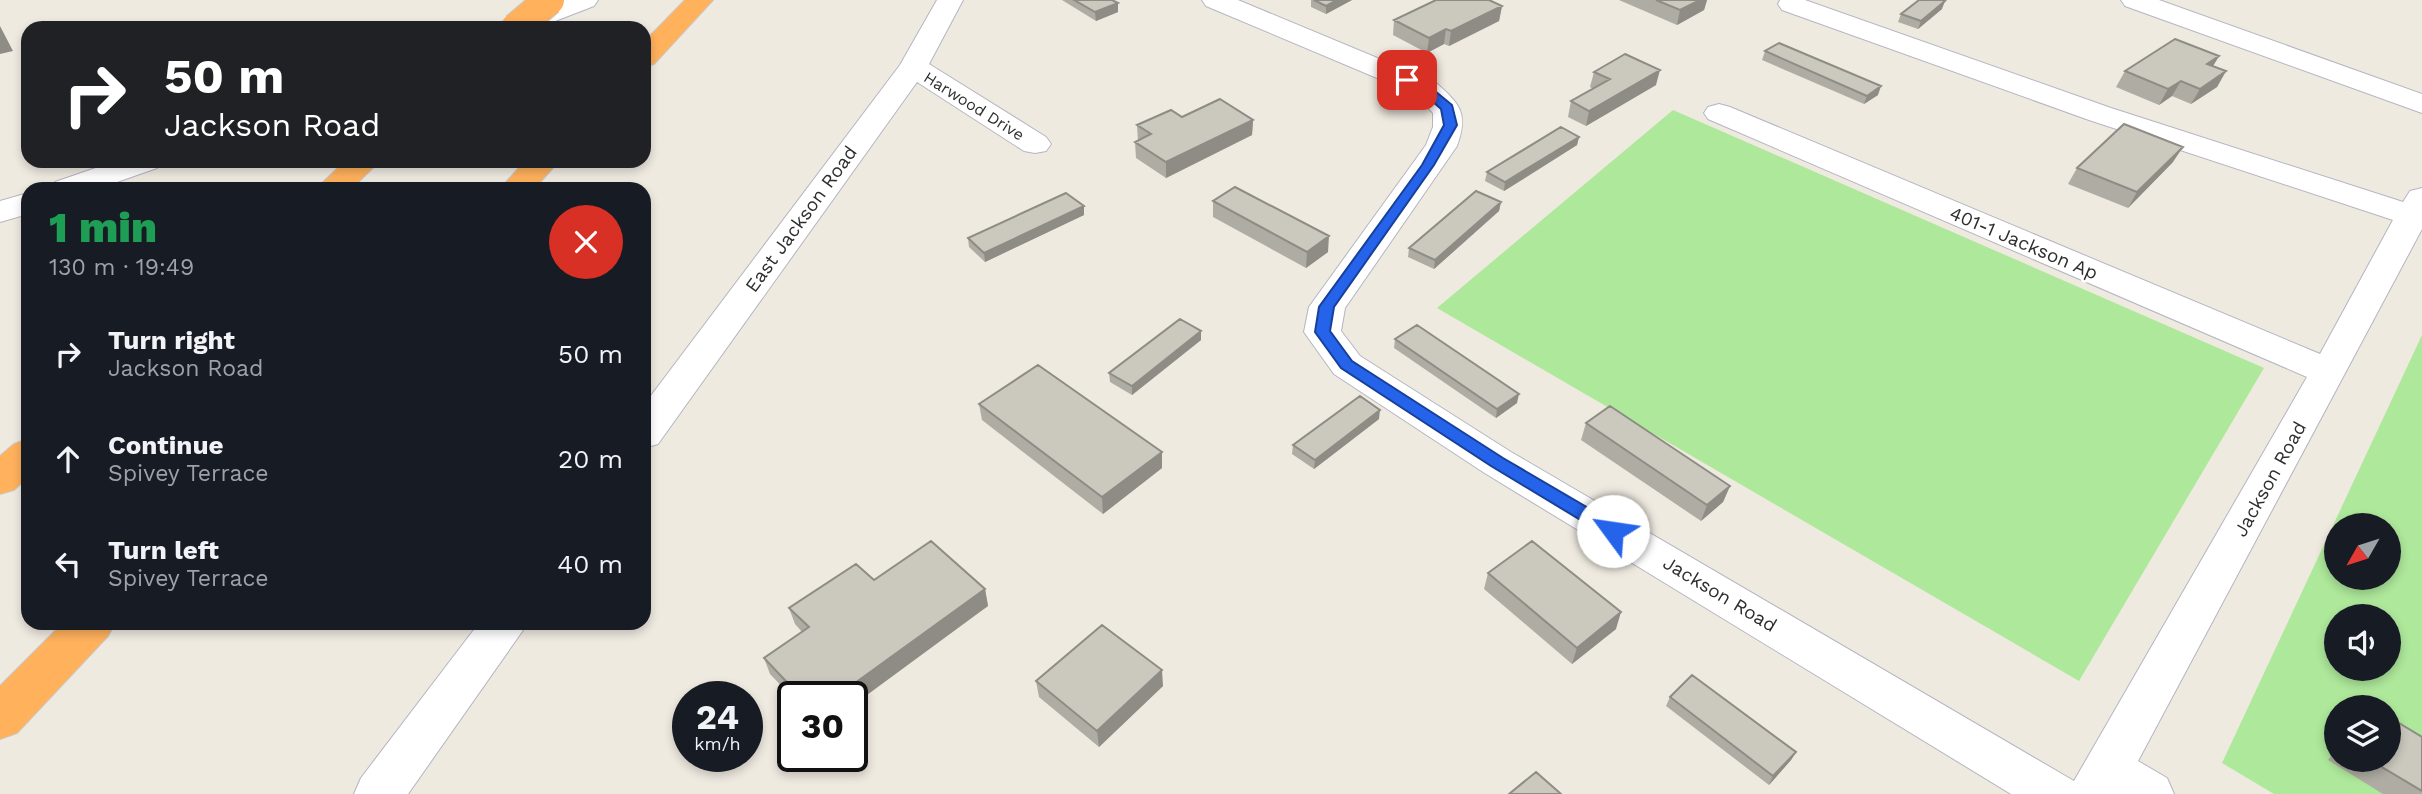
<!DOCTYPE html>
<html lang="en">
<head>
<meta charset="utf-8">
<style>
	:root { --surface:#171b24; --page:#242831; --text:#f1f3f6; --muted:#9ea1a6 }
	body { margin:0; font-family:"Work Sans",sans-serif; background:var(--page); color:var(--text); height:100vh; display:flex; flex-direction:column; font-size:26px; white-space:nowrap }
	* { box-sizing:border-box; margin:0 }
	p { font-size:23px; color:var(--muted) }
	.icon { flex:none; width:38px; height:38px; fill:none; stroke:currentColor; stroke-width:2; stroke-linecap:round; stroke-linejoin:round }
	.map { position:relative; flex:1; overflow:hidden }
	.side { position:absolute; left:21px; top:182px; width:630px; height:448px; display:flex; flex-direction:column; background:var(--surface); border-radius:21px; box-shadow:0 4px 10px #0003 }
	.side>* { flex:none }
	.hud { position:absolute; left:21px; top:21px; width:630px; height:147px; border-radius:21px; box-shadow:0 4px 10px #0003; background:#202124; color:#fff; overflow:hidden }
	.needle { width:46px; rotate:231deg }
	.controls { position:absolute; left:2324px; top:513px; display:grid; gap:14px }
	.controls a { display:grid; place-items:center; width:77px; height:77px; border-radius:50%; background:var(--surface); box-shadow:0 4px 10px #0003; font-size:35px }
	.speed { position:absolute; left:672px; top:681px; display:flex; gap:14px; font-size:35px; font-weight:700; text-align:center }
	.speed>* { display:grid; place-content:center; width:91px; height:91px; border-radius:50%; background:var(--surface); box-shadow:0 4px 10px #0003; line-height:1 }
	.speed small { font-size:18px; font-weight:400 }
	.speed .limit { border:4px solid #111; border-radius:10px; background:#fff; color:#111 }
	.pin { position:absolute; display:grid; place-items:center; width:60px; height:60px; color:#fff; margin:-30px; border-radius:14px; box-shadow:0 4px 10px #0006 }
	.me { position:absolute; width:77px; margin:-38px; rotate:301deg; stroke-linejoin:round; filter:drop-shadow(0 0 5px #0008) }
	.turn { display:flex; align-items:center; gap:24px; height:147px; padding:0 28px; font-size:32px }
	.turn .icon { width:91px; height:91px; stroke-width:2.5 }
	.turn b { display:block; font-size:49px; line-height:60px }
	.round { display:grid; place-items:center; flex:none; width:74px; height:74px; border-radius:37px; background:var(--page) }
	.summary { display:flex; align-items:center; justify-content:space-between; height:119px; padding:0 28px }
	h1 { font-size:42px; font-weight:800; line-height:52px; color:#1e9e55 }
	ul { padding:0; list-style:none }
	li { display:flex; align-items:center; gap:21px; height:105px; padding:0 28px }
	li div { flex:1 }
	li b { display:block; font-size:26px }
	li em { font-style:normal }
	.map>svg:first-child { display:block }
</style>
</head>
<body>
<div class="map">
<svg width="2422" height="794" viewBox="0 0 2422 794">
	<rect width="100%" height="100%" fill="#efeae0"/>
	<path fill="#aee89b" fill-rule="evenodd" d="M1673 110 2264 368 2079 681 1437 308Z
		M2422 335V794H2274L2222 763ZM2336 525H2389V578H2336ZM2336 616H2389V668H2336ZM2336 707H2389V760H2336Z"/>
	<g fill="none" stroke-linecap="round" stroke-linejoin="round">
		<g stroke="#b4b5c1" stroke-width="2">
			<path id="minor" d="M561 0H598L594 6 537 28H498L502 22Z
				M937 0H963L929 64 1046 137 1051 144 1046 151 1035 153 1024 151 917 82 658 444 644 448V405L900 65Z
				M1202 0H1238L1435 82C1460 104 1469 113 1457 146L1345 308 1341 331 1360 356 1511 452 2074 781 2307 377 1708 119 1704 113 1708 107 1719 104 1730 107 2320 354 2393 220 2089 120 1782 10 1778 4 1780 0H1805L2111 108 2403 202 2410 191 2422 188V229L2138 761 2167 778 2174 794H2011L1483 472 1334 374 1304 332 1309 307 1426 145 1433 127V113L1415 94 1206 6Z
				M2121 0H2159L2422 94V113L2125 6Z
				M116 161H162L157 168 97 189H50L55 182Z
				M28 193V214L0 222V201Z
				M479 623H528L408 794H354L361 778Z"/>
		</g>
		<g stroke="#c9c9c9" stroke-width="2">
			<path id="highway" d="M685 0H713L654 64 644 67V42Z
				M345 161H380L351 189H316Z
				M525 161H559L534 189H500Z
				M28 439V477L14 490 0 494V456L14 444Z
				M63 623H115L108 636 17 733 0 739V686Z"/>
		</g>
		<use href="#minor" fill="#fff" fill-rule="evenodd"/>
		<use href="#highway" fill="#ffb15c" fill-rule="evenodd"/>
		<g stroke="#c9c9c9" stroke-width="32" stroke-linecap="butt">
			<path id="highway-bridge" d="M516 28 549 0"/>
		</g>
		<use href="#highway-bridge" stroke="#ffb15c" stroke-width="30"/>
	</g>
	<path fill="#afaca3" d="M1062 0H1112L1118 12 1096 21Z
		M1311 0H1352L1326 14 1311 7Z
		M1619 0H1707L1704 10 1677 25Z
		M1502 6 1499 21 1449 46 1444 44 1427 53 1393 35 1394 20Z
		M1942 9 1918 29 1898 22 1901 14Z
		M1765 51 1878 95 1864 104 1762 60Z
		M2219 56 2213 66 2226 71 2217 87 2191 104 2172 96 2159 105 2116 87 2125 71Z
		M1594 72 1656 85 1586 126 1568 117 1571 101 1593 89 1590 87Z
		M1182 117 1253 120 1252 135 1166 178 1136 158 1135 142 1138 141 1137 125Z
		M1579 137 1577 145 1504 191 1485 181 1487 172Z
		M2173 162 2128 208 2068 184 2077 168Z
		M1213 201 1328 252 1306 268 1213 217Z
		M1501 202 1499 211 1434 269 1408 257 1409 248Z
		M1084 206V215L985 262 969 247 968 238Z
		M1201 331V340L1132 395 1110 382 1109 373Z
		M1395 339 1517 403 1496 418 1394 348Z
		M979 404 1162 468 1103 514 982 420Z
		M1379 419 1314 469 1292 454 1293 445Z
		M1586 423 1730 486 1723 502 1701 521 1581 440Z
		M1488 573 1616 629 1572 664 1484 589Z
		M874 580 985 589 988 606 852 696H793V698L770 674 764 658 802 632 795 624 789 608Z
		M1036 681 1163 686 1099 747 1039 697Z
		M1670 697 1796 752 1791 760 1769 785 1666 706Z
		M2422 737V794H2383L2328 760 2336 749V760H2389Z"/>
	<path fill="#8e8c85" d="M1337 0H1352L1326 14V6Z
		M1700 0H1707L1704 10 1677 25 1680 10Z
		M1945 1 1942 9 1918 29 1921 21Z
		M1118 3V12L1096 21 1095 12Z
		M1502 6 1499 21 1449 46 1451 31Z
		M0 26 13 51 0 54Z
		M1446 29 1444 44 1427 53 1429 38Z
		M2219 56 2210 71 2207 64Z
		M1660 70 1656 85 1586 126 1589 111Z
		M2226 71 2217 87 2191 104 2200 89Z
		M2181 81 2172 96 2159 105 2168 89Z
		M1881 86 1878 95 1864 104 1867 96Z
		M1253 120 1252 135 1166 178V162Z
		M1579 137 1577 145 1504 191 1505 182Z
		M2183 147 2173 162 2128 208 2137 192Z
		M1501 202 1499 211 1434 269 1435 260Z
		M1084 206V215L985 262 984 253Z
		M1329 236 1328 252 1306 268 1307 252Z
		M1201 331V340L1132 395V386Z
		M1519 394 1517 403 1496 418 1497 409Z
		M1380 410 1379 419 1314 469 1315 460Z
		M1162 452V468L1103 514 1102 497Z
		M1730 486 1723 502 1701 521 1707 505Z
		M985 589 988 606 852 706V696H837Z
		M1621 612 1616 629 1572 664 1577 648Z
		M1162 670 1163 686 1099 747 1097 731Z
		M1796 752 1791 760 1769 785 1773 776Z"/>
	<path fill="#cbc8be" stroke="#8e8c85" stroke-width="2" d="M1074 0H1112L1118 3 1095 12Z
		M1314 0H1337L1326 6Z
		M1436 0H1489L1502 6 1451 31 1446 29 1429 38 1394 20Z
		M1656 0H1700L1680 10Z
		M1919 0H1942L1945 1 1921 21 1901 14Z
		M2175 39 2219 56 2207 64 2226 71 2200 89 2181 81 2168 89 2125 71Z
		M1779 43 1881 86 1867 96 1765 51Z
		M1625 54 1660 70 1589 111 1571 101 1610 79 1594 72Z
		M1220 99 1253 120 1166 162 1135 142 1151 134 1137 125 1171 110 1182 117Z
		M2124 124 2183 147 2137 192 2077 168Z
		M1561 127 1579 137 1505 182 1487 172Z
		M1235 187 1329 236 1307 252 1213 201Z
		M1476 191 1501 202 1435 260 1409 248Z
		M1066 193 1084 206 984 253 968 238Z
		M1180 319 1201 331 1132 386 1109 373Z
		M1417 325 1519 394 1497 409 1395 339Z
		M1038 365 1162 452 1102 497 979 404Z
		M1360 396 1380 410 1315 460 1293 445Z
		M1610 406 1730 486 1707 505 1586 423Z
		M931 541 985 589 837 696H800L764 658 809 627 789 608 856 564 874 580Z
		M1532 541 1621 612 1577 648 1488 573Z
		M1102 625 1162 670 1097 731 1036 681Z
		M1692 675 1796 752 1773 776 1670 697Z
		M2389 717 2422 737V791L2370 760H2389Z
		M1536 772 1561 794H1509Z"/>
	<path fill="#2563eb" stroke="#184099" stroke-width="2" d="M1407 77 1429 86 1452 105 1457 125 1434 165 1334 307 1330 331 1352 361 1503 458 1619 526 1622 531 1619 536H1607L1491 466 1341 368 1315 332 1319 307 1422 165 1444 125 1441 109 1421 91 1403 83 1401 80Z"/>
	<g text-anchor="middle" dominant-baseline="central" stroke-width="5" stroke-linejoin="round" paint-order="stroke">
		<g font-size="16" fill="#2e2e2e" stroke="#fff">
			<text transform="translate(974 106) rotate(32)">Harwood Drive</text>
		</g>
		<g font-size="19" fill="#2e2e2e" stroke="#fff">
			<text transform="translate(801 219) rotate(-54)">East Jackson Road</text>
			<text transform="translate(2024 243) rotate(23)">401-1 Jackson Ap</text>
			<text transform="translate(2270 479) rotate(-61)">Jackson Road</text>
			<text transform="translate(1720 594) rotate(31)">Jackson Road</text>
		</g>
	</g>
</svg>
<div class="controls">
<a><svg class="needle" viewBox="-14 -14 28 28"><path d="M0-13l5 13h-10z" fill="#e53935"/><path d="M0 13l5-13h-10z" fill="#9ea1a6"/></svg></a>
<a><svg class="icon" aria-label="sound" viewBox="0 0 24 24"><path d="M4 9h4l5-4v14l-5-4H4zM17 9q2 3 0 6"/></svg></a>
<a><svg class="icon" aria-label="layers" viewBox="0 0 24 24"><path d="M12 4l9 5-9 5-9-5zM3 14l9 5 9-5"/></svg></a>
</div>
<div class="speed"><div>24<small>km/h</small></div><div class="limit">30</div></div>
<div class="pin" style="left:1407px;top:80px;background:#d93025"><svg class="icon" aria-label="arrive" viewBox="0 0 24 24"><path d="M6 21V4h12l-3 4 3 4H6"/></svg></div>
<svg class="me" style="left:1613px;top:531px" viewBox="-20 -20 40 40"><circle r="19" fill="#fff"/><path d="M0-13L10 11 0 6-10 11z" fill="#2563eb"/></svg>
<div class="hud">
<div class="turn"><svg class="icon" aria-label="right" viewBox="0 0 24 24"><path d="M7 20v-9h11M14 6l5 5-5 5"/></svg><div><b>50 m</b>Jackson Road</div></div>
</div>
<section class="side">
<div class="summary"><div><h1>1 min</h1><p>130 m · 19:49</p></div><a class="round" style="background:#d93025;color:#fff"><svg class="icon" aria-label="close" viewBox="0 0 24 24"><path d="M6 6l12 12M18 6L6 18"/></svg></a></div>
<ul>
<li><svg class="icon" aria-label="right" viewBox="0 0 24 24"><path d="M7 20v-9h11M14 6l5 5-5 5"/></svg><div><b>Turn right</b><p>Jackson Road</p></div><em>50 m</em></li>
<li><svg class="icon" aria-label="ahead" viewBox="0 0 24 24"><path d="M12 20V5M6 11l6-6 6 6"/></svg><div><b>Continue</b><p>Spivey Terrace</p></div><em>20 m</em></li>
<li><svg class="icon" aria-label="left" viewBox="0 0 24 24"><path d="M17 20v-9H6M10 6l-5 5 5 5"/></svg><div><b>Turn left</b><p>Spivey Terrace</p></div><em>40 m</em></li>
</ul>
</section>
</div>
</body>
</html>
